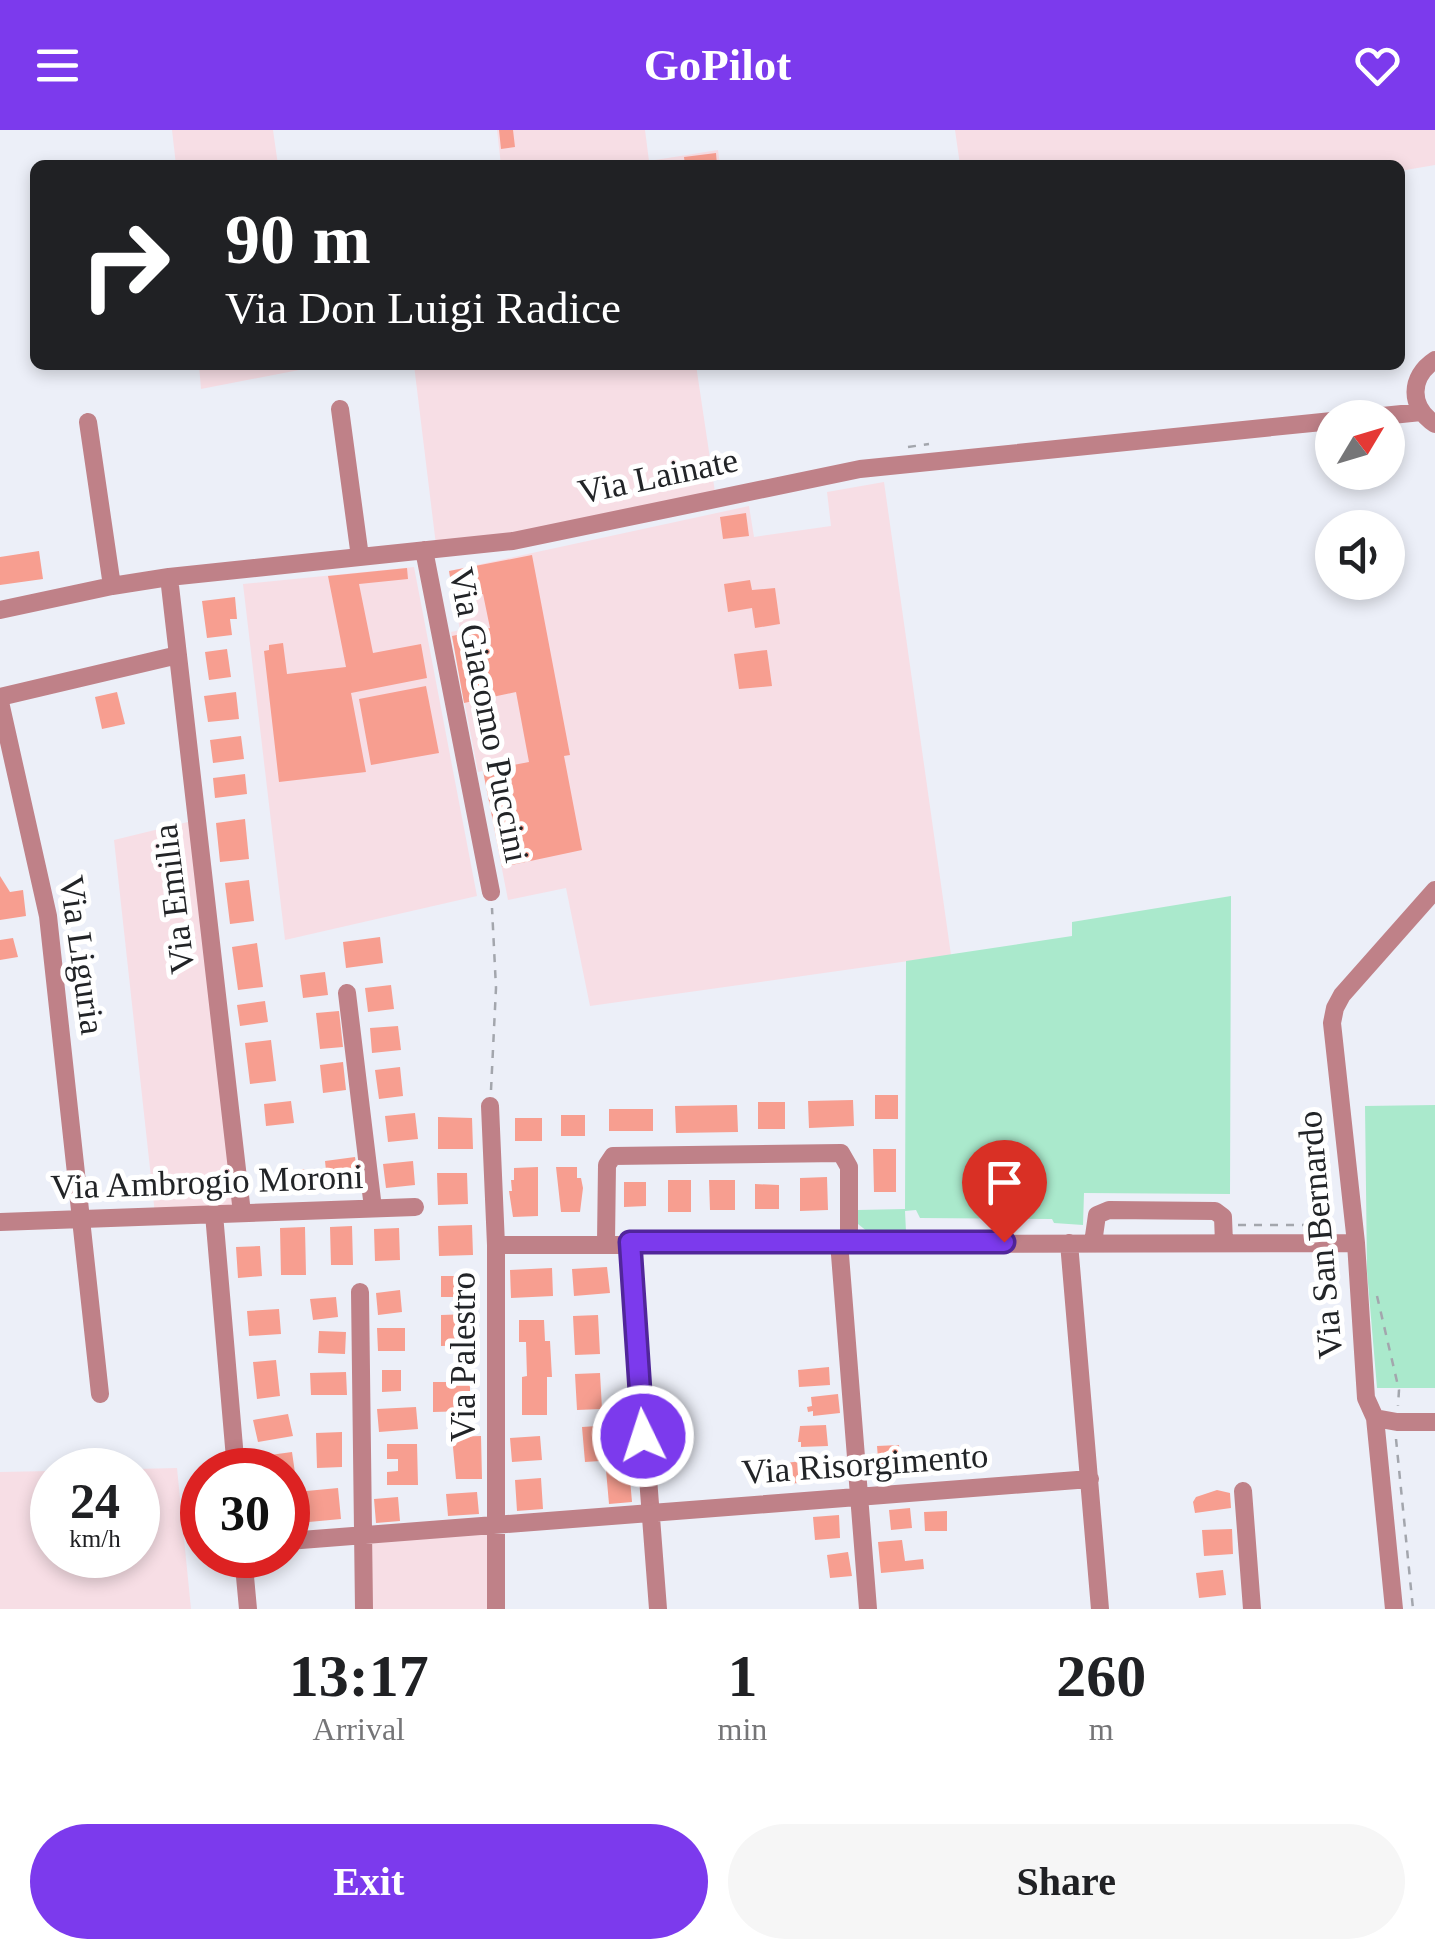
<!DOCTYPE html>
<html lang="en">
<head>
<meta charset="utf-8">
<style>
	:root { --surface:#fff; --page:#f6f6f6; --text:#202124; --muted:#757577; --accent:#7c3aed }
	body { margin:0; font-family:Georgia,serif; background:var(--page); color:var(--text); height:100vh; display:flex; flex-direction:column; font-size:38px; white-space:nowrap }
	* { box-sizing:border-box; margin:0 }
	p { font-size:32px; color:var(--muted) }
	.icon { flex:none; width:55px; height:55px; fill:none; stroke:currentColor; stroke-width:2; stroke-linecap:round; stroke-linejoin:round }
	.map { position:relative; height:1479px; overflow:hidden }
	.side { display:flex; flex-direction:column; background:var(--surface); flex:1 }
	.side>* { flex:none }
	.guide { position:absolute; left:30px; top:30px; width:1375px; height:210px; border-radius:15px; box-shadow:0 5px 15px #0003; background:#202124; color:#fff; overflow:hidden }
	.needle { width:65px; rotate:52deg }
	.controls { position:absolute; left:1315px; top:270px; display:grid; gap:20px }
	.controls a { display:grid; place-items:center; width:90px; height:90px; border-radius:50%; background:var(--surface); box-shadow:0 5px 15px #0003; font-size:50px }
	.speed { position:absolute; left:30px; top:1318px; display:flex; gap:20px; font-size:50px; font-weight:700; text-align:center }
	.speed>* { display:grid; place-content:center; width:130px; height:130px; border-radius:50%; background:var(--surface); box-shadow:0 5px 15px #0003; line-height:1 }
	.speed small { font-size:25px; font-weight:400 }
	.speed .limit { border:15px solid #d22; background:#fff; color:#111 }
	.pin { position:absolute; display:grid; place-items:center; width:85px; height:85px; color:#fff; margin:-102px -42px; border-radius:50% 50% 50% 0; rotate:-45deg; box-shadow:0 0 10px #0007 }
	.pin .icon { rotate:45deg }
	.me { position:absolute; width:110px; margin:-55px; rotate:356deg; stroke-linejoin:round; filter:drop-shadow(0 0 8px #0008) }
	.turn { display:flex; align-items:center; gap:35px; height:210px; padding:0 30px; font-size:45px }
	.turn .icon { width:130px; height:130px; stroke-width:2.5 }
	.turn b { display:block; font-size:70px; line-height:85px }
	.eta { display:flex; justify-content:space-evenly; align-items:center; height:170px; text-align:center }
	.eta b { font-size:60px; font-weight:700; line-height:70px }
	.button { display:flex; gap:20px; margin-top:auto; padding:20px 30px }
	.button a { flex:1; height:115px; border-radius:60px; background:var(--accent); color:#fff; font-size:40px; font-weight:700; line-height:115px; text-align:center }
	.button a+a { background:var(--page); color:var(--text) }
	header { display:flex; justify-content:space-between; align-items:center; height:130px; padding:0 30px; background:var(--accent); color:#fff; font-size:45px; font-weight:700 }
	.map>svg:first-child { display:block }
</style>
</head>
<body>
<header><svg class="icon" aria-label="menu" viewBox="0 0 24 24"><path d="M4 6h16M4 12h16M4 18h16"/></svg>GoPilot<svg class="icon" aria-label="heart" viewBox="0 0 24 24"><path d="M12 20l-8-8c-3-5 5-10 8-4 3-6 11-1 8 4z"/></svg></header>
<div class="map">
<svg width="1435" height="1479" viewBox="0 0 1435 1479">
	<rect width="100%" height="100%" fill="#eceff8"/>
	<path fill="#f7dee5" d="M172 0H273L278 35H176Z
		M497 0H645L649 31 718 20 720 35H501Z
		M955 0H1435V35L1400 41V35H960Z
		M199 235H325L201 259Z
		M414 235H696L715 362 513 406 436 415Z
		M884 352 951 825 590 876 566 758 508 770 483 641 478 642 451 502 460 500 449 441 749 376 754 407 831 396 827 362Z
		M414 437 477 766 285 810 243 454Z
		M196 690 241 1082 155 1084 114 710Z
		M177 1338 191 1479H0V1342L52 1341V1425H138V1340H94Z
		M491 1402 492 1479H369L368 1410Z"/>
	<path fill="#aae9cc" d="M1231 766 1230 1064 1084 1063 1083 1095 1054 1093 1052 1089 920 1088 916 1080 905 1081 906 1102H868L858 1094V1080L905 1079 906 831 1072 806V792Z
		M1435 975V1258H1377L1367 1141 1365 976Z"/>
	<path fill="#f79e90" d="M499 0H513L515 17 501 19Z
		M716 23 717 35H685L684 27Z
		M746 383 749 406 723 409 720 387Z
		M39 421 43 449 0 455V427Z
		M532 425 570 625 564 626 582 720 502 737 483 641 529 632 516 562 464 573 452 506 490 498 483 464 454 470 449 441Z
		M407 438 408 449 359 454 373 523 421 514 427 548 351 563 366 642 279 652 264 521 269 520V515L283 513 287 544 346 537 328 446Z
		M750 450 752 460 775 458 780 494 755 498 752 478 728 482 724 454Z
		M235 467 237 489H230L232 505 207 508 202 471Z
		M227 519 231 547 209 550 205 522Z
		M767 520 772 556 739 559 734 524Z
		M426 556 439 623 371 635 359 569Z
		M117 562 125 594 102 599 95 567Z
		M236 562 239 589 208 592 204 566Z
		M241 606 244 629 213 633 210 610Z
		M245 644 247 664 215 668 213 648Z
		M245 689 249 729 220 732 216 693Z
		M0 746 10 762 23 760 26 786 0 790Z
		M249 750 254 791 230 794 225 753Z
		M380 807 383 833 346 838 343 812Z
		M13 808 18 827 0 830V810Z
		M257 813 263 857 238 860 232 817Z
		M325 842 328 865 303 868 300 845Z
		M391 855 394 879 368 882 365 858Z
		M265 871 268 892 240 896 237 875Z
		M339 881 343 917 320 919 316 883Z
		M398 896 401 920 372 923 370 898Z
		M271 910 276 951 250 954 245 913Z
		M343 932 346 960 323 963 320 935Z
		M400 937 403 966 379 969 375 940Z
		M875 965H898V989H875Z
		M853 970 854 996 809 998 808 971Z
		M291 971 294 993 266 996 264 974Z
		M758 972H785V999H758Z
		M737 975 738 1002 676 1003 675 976Z
		M609 979H653V1001H609Z
		M415 983 418 1009 388 1012 385 986Z
		M561 985H585V1006H561Z
		M438 987 472 988 473 1019H438Z
		M515 988H542V1011H515Z
		M873 1019H896V1062H874Z
		M355 1027 359 1055 328 1059 325 1031Z
		M413 1031 415 1055 386 1058 383 1034Z
		M538 1037V1086L513 1087 509 1061H512L511 1050H514V1038Z
		M556 1037H577V1048H581L583 1058 580 1082H561Z
		M304 1039 306 1058 281 1061 279 1042Z
		M437 1043H467L468 1074 438 1075Z
		M827 1047 828 1080 800 1081V1048Z
		M668 1050H691V1082H668Z
		M709 1050H735V1080H710Z
		M624 1052H646V1076L624 1077Z
		M755 1054 779 1055V1079H755Z
		M472 1095 473 1125 439 1126 438 1096Z
		M352 1096 353 1135H331L330 1097Z
		M305 1097 306 1145H281L280 1098Z
		M399 1098 400 1130 375 1131 374 1099Z
		M260 1116 262 1146 238 1148 236 1117Z
		M607 1137 610 1163 574 1166 572 1139Z
		M552 1138 553 1166 511 1168 510 1140Z
		M441 1146H474V1167H441Z
		M400 1160 402 1182 378 1185 376 1163Z
		M336 1167 338 1187 313 1190 310 1169Z
		M279 1179 281 1204 249 1206 247 1181Z
		M470 1184V1215L441 1216V1185Z
		M598 1185 600 1224 575 1225 573 1186Z
		M519 1190H544L545 1211H550L552 1247H547V1285H522V1247L527 1246 526 1212H519Z
		M377 1198H405V1221H378Z
		M319 1201 346 1202 345 1224 318 1223Z
		M276 1230 280 1266 257 1269 253 1232Z
		M829 1237 830 1255 799 1257 798 1240Z
		M382 1240H401V1261L382 1262Z
		M346 1242 347 1265H311L310 1243Z
		M600 1243 602 1279 577 1280 575 1244Z
		M433 1252H470V1281L433 1282Z
		M838 1264 840 1283 813 1286V1281L808 1282 807 1277 812 1276 811 1267Z
		M416 1277 418 1299 379 1302 377 1279Z
		M288 1284 293 1306 258 1312 253 1290Z
		M612 1295 615 1330 585 1332 582 1297Z
		M826 1295 828 1316 801 1317V1312H798L800 1296Z
		M342 1302V1337L317 1338 316 1303Z
		M481 1306 482 1349H456L452 1307Z
		M540 1306 542 1330 512 1332 510 1308Z
		M387 1314H417L418 1355H387V1342L398 1341V1329H387Z
		M899 1315 901 1339 879 1341 877 1316Z
		M292 1322 295 1343 272 1340 270 1325Z
		M811 1330 812 1340H818L819 1351 788 1354 785 1333Z
		M629 1338 632 1372 609 1374 606 1340Z
		M541 1348 543 1379 517 1381 515 1350Z
		M338 1358 341 1389 298 1393 296 1362Z
		M1217 1360 1230 1363 1231 1378 1195 1383 1193 1372 1196 1367Z
		M477 1362 479 1384 448 1386 446 1364Z
		M398 1367 400 1391 376 1393 374 1369Z
		M910 1378 912 1398 891 1400 889 1380Z
		M947 1381V1401H925L924 1382Z
		M839 1385 840 1408 815 1410 813 1387Z
		M1232 1399 1233 1424 1204 1426 1202 1400Z
		M902 1410 905 1431 923 1429 924 1439 881 1443 878 1412Z
		M848 1422 852 1446 830 1448 827 1425Z
		M1223 1440 1226 1465 1199 1468 1196 1443Z"/>
	<g fill="none" stroke-linecap="round" stroke-linejoin="round">
		<path stroke="#a3a6ad" stroke-width="2.5" stroke-dasharray="8 8" stroke-linecap="butt" d="M908 317 929 314
			M491 960 496 858 492 778
			M1238 1095H1335
			M1377 1166 1399 1260 1398 1276
			M1396 1309 1413 1479"/>
		<path stroke="#bf8188" stroke-width="18" d="M1435 230C1409 247 1409 277 1435 294
			M340 279 360 427
			M1363 288 1421 282
			M88 292 112 456
			M424 420 491 762
			M169 447 242 1083
			M0 480 112 456 169 447 513 411 860 339 1332 291
			M0 567 178 525
			M0 572 48 786 100 1264
			M347 863 373 1078
			M490 976 496 1115V1479
			M214 1084 236 1340
			M0 1092 415 1077
			M606 1112 607 1035 613 1026 841 1023 849 1037V1112
			M630 1112 658 1479
			M839 1112 868 1479
			M1069 1113 1100 1479
			M1093 1113 1097 1085 1109 1080 1215 1081 1223 1087 1224 1113
			M496 1115 1356 1113
			M360 1162 364 1479
			M1375 1288 1397 1292H1435
			M1243 1361 1252 1479
			M288 1411 1090 1349
			M243 1425 248 1479
			M1394 1479 1375 1288 1366 1268 1356 1113 1332 893 1335 878 1342 865 1435 760"/>
	</g>
	<g fill="none" stroke-linecap="round" stroke-linejoin="round">
		<g stroke="#51269a" stroke-width="25">
			<path id="route" d="M643 1306 630 1112H1004"/>
		</g>
		<use href="#route" stroke="#7c3aed" stroke-width="18"/>
	</g>
	<g text-anchor="middle" dominant-baseline="central" stroke-width="10" stroke-linejoin="round" paint-order="stroke">
		<g font-size="35" fill="#222427" stroke="#fff">
			<text transform="translate(658 346) rotate(-12)">Via Lainate</text>
			<text transform="translate(489 585) rotate(79)">Via Giacomo Puccini</text>
			<text transform="translate(174 769) rotate(-97)">Via Emilia</text>
			<text transform="translate(82 825) rotate(82)">Via Liguria</text>
			<text transform="translate(207 1052) rotate(-2)">Via Ambrogio Moroni</text>
			<text transform="translate(1320 1105) rotate(-95)">Via San Bernardo</text>
			<text transform="translate(463 1227) rotate(-90)">Via Palestro</text>
			<text transform="translate(865 1334) rotate(-4)">Via Risorgimento</text>
		</g>
	</g>
</svg>
<div class="controls">
<a><svg class="needle" viewBox="-14 -14 28 28"><path d="M0-13l5 13h-10z" fill="#e53935"/><path d="M0 13l5-13h-10z" fill="#757577"/></svg></a>
<a><svg class="icon" aria-label="sound" viewBox="0 0 24 24"><path d="M4 9h4l5-4v14l-5-4H4zM17 9q2 3 0 6"/></svg></a>
</div>
<div class="speed"><div>24<small>km/h</small></div><div class="limit">30</div></div>
<div class="pin" style="left:1004px;top:1112px;background:#d93025"><svg class="icon" aria-label="arrive" viewBox="0 0 24 24"><path d="M6 21V4h12l-3 4 3 4H6"/></svg></div>
<svg class="me" style="left:643px;top:1306px" viewBox="-20 -20 40 40"><circle r="17" fill="#7c3aed" stroke="#fff" stroke-width="3"/><path d="M0-11L8 9 0 5-8 9z" fill="#fff"/></svg>
<div class="guide">
<div class="turn"><svg class="icon" aria-label="right" viewBox="0 0 24 24"><path d="M7 20v-9h11M14 6l5 5-5 5"/></svg><div><b>90 m</b>Via Don Luigi Radice</div></div>
</div>
</div>
<section class="side">
<div class="eta">
<div><b>13:17</b><p>Arrival</p></div>
<div><b>1</b><p>min</p></div>
<div><b>260</b><p>m</p></div>
</div>
<div class="button"><a>Exit</a><a>Share</a></div>
</section>
</body>
</html>
